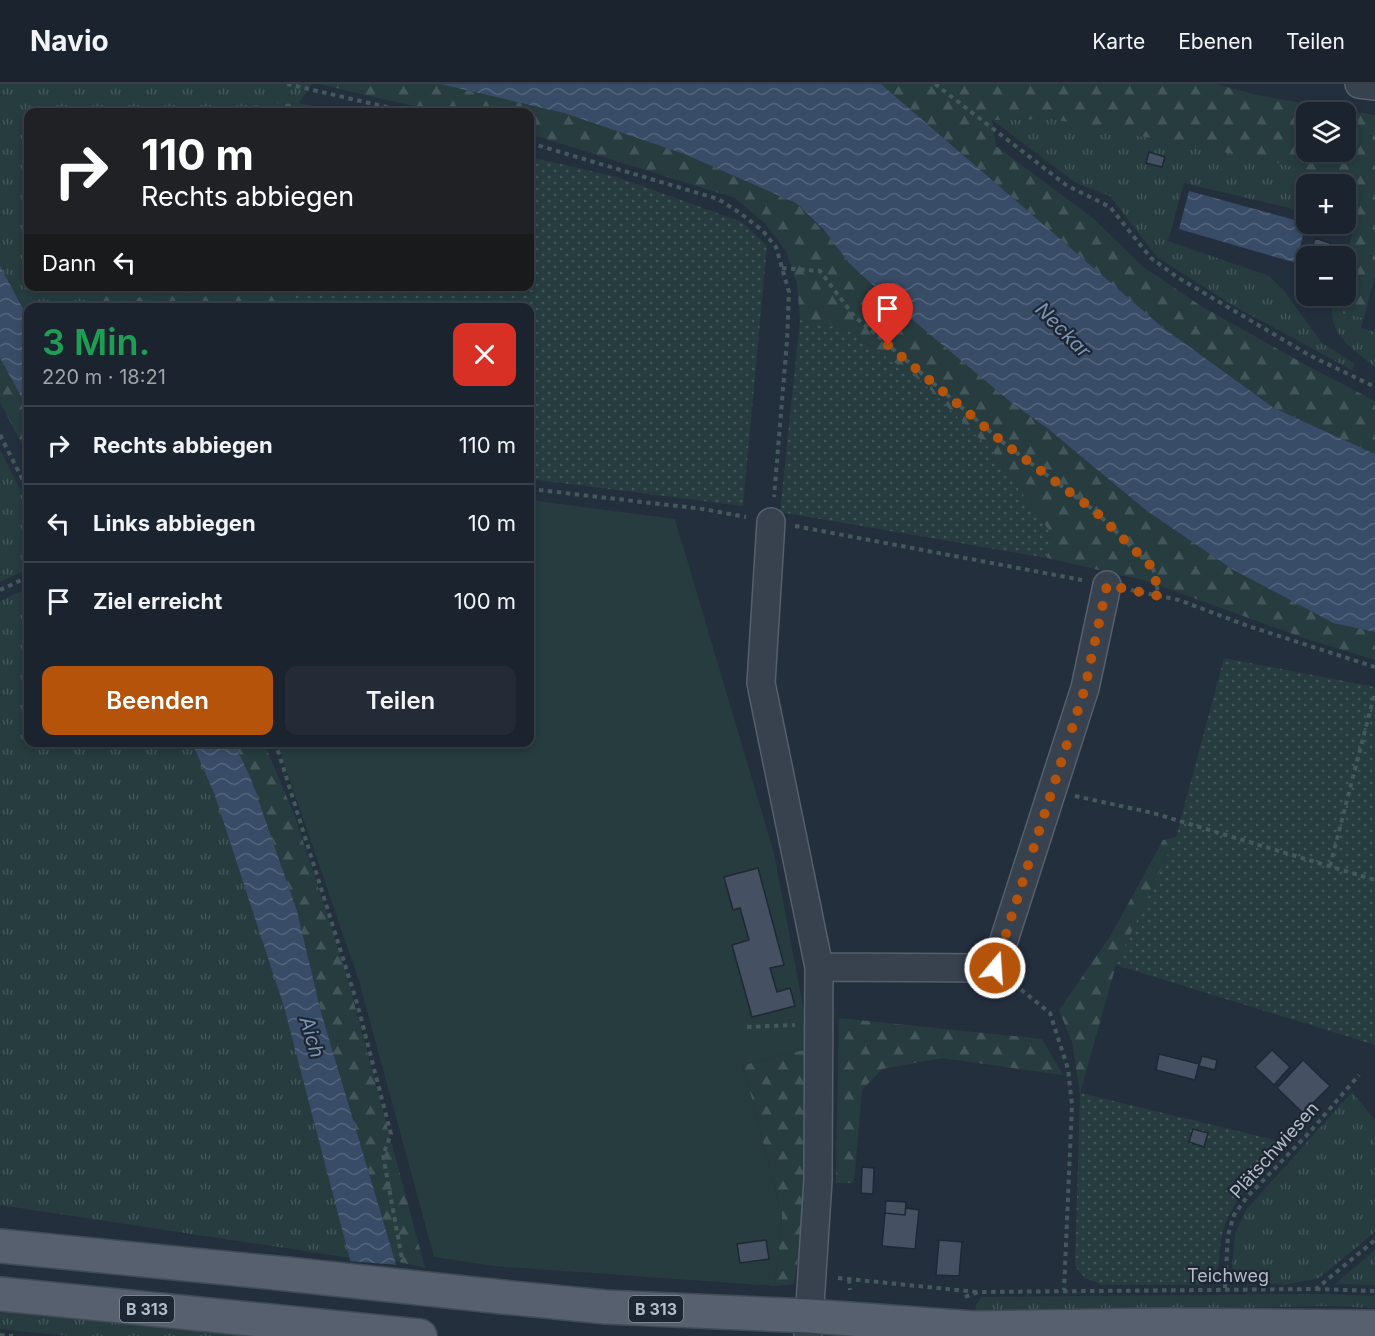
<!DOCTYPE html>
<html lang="de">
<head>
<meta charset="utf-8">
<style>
	:root { --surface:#1b232e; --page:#242b36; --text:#f1f3f6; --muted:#a0a4aa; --line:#39404a; --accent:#b45309 }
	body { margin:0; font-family:Inter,sans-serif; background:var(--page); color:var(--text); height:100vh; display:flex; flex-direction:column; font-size:22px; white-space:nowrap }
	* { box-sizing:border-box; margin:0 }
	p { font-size:20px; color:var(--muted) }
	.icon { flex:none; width:33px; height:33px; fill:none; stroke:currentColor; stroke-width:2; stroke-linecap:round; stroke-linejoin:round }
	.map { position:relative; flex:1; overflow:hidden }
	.details { position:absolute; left:24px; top:219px; width:510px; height:444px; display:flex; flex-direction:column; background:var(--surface); border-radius:12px; box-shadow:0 3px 9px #0003,0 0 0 2px var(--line) }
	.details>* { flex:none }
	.guide { position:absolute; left:24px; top:24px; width:510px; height:183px; border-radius:12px; box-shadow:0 3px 9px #0003,0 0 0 2px var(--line); background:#202124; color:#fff; overflow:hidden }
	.tools { position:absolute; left:1296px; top:18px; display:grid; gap:12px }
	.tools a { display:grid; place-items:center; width:60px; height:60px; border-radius:12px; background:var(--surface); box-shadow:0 3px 9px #0003,0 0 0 2px var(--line); font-size:30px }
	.pin { position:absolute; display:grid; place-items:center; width:51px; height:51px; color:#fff; margin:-62px -26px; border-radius:50% 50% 50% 0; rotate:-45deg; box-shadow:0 0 6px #0007 }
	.pin .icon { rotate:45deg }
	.me { position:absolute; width:66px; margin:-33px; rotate:18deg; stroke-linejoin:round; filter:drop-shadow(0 0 4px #0008) }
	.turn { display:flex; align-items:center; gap:21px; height:126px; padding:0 18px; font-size:27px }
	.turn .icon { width:78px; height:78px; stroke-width:2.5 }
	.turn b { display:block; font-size:42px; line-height:51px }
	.then { display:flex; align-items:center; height:57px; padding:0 18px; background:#0003; gap:12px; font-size:22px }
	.round { display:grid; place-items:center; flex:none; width:63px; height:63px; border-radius:12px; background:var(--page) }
	.head { display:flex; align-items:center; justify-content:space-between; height:102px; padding:0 18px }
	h1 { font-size:36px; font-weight:600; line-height:45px; color:#1e9e55 }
	.action { display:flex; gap:12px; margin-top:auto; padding:12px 18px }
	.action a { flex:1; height:69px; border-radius:12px; background:var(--accent); color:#fff; font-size:24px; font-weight:600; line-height:69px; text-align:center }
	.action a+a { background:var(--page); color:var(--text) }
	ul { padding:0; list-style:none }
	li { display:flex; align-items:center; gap:18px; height:78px; padding:0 18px; border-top:2px solid var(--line) }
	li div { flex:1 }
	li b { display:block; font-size:22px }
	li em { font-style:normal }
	header { display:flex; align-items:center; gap:36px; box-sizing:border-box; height:84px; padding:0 30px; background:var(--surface); border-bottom:2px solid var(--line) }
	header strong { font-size:28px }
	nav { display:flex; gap:33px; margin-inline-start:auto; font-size:21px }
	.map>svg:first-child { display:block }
</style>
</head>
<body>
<header>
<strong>Navio</strong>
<nav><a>Karte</a><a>Ebenen</a><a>Teilen</a></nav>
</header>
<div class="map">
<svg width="1375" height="1252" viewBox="0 0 1375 1252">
	<defs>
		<pattern id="grass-tufts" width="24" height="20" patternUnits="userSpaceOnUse" patternTransform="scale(1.5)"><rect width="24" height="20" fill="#263c3f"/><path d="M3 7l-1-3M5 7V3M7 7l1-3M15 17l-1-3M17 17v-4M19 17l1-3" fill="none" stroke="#435659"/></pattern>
		<pattern id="forest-firs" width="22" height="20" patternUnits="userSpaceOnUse" patternTransform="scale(1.5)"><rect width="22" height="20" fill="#263c3f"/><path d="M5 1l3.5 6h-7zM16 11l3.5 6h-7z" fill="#435659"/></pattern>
		<pattern id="park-dots" width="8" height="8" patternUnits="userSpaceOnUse" patternTransform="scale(1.5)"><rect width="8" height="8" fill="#263c3f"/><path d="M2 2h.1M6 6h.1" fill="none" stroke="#435659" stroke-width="1.8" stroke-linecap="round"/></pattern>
		<pattern id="water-waves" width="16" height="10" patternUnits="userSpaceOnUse" patternTransform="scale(1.5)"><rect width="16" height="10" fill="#394c67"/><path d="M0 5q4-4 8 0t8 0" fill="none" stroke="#53647b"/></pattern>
	</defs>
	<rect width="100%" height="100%" fill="#242f3e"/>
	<path fill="url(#grass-tufts)" d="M0 0H312L299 19 139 28H28V202L86 203 88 223 28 224V234L0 182Z
		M1052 35 1274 78 1331 92 1336 100H1306V128L1184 99 1168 157 1269 192 1285 208 1322 259 1355 280 1352 286 1234 222 1157 173 1110 112 1076 99 992 36Z
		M117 203H268L117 215Z
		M1332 227 1364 234 1361 244 1375 248V283C1357 268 1331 253 1332 227Z
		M0 366 28 421V485L0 498Z
		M28 504V658L192 659 214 709 284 923 351 1174 0 1121V517Z
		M1352 1008 1375 1036V1148L1319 1194 1284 1201 1239 1197 1232 1182 1235 1151 1245 1127Z
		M1375 1166V1201L1335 1200Z
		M1317 1210 1375 1212V1224L1331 1222 975 1229 976 1221 982 1213Z
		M0 1224 322 1252H69L0 1245Z"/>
	<path fill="url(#forest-firs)" fill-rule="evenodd" d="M319 0H440L564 29 684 70 796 119 896 222 1013 320 1047 344 1147 427 1232 485 1333 539 1375 548V576L1304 554 1147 497 1047 474 1050 448 992 367 922 298 848 246 800 236 797 200 786 167 765 139 735 114 530 50V28H439Z
		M881 0H1215L1261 12 1375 31V192L1364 234 1332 227 1336 212H1346V175L1353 147 1350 122 1346 114V100H1336L1331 92 1274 78 1052 35 992 36 996 62 1094 135 1142 182 1201 222 1304 280 1375 317V370L1274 324 1162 243ZM1306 28H1346V68H1306Z
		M299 19 335 28H139Z
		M86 203H117V215L268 203H298L293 218 245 224 88 223Z
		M0 274 28 325V371L0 318Z
		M234 659H264L295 733 346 889 425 1184 395 1177 321 928 297 827 251 695Z
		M1176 753 1116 881 1080 1009 1072 958 1059 926 1111 851 1163 756Z
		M839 934 1042 955 1063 991 942 974 882 985 862 1006 854 1099H836Z
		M811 964 801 1156 794 1200 775 1202 782 1132 743 981Z"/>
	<path fill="url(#park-dots)" d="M530 73 617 93 742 138 767 162 743 422 530 395V224L245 223 293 218 298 203 530 202Z
		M800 236 848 246 922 298 992 367 1050 448 1047 474 780 428Z
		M1224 574 1375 603V961L1116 881 1176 753Z
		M1080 1009 1288 1059C1261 1087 1231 1112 1222 1152 1217 1172 1223 1177 1212 1197L1199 1201H1103L1085 1194 1075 1182Z"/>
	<path fill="#263c3f" d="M530 416 675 435 774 769 811 964 743 981 782 1132 775 1202 494 1182 434 1173 359 897 277 659 530 658Z"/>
	<path fill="url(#water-waves)" d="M440 0H881L1162 243 1274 324 1375 370V548L1333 539 1232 485 1147 427 1047 344 1013 320 896 222 850 180 823 145 796 119 684 70 564 29Z
		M1189 107 1306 139 1296 179 1179 145Z
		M0 182 28 234V325L0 274Z
		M192 659H234L251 695 297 827 321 928 395 1177 420 1252H370L284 923 214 709Z"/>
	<path fill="#242f3e" d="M348 1177 400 1181 423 1252H367Z"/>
	<path fill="#455162" stroke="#1f2835" stroke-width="1.5" d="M1149 68 1165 73 1162 83 1146 79Z
		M1315 154 1330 159 1327 172H1310Z
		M758 784 784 881 770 884 777 908 790 904 795 922 752 933 732 861 749 856 740 824 733 826 724 793Z
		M1272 966 1290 983 1274 1001 1255 983Z
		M1159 970 1199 980 1195 996 1156 986Z
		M1202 972 1217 976 1215 986 1199 982Z
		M1303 976 1330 1002 1303 1029 1277 1004Z
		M1193 1045 1208 1049 1204 1063 1189 1058Z
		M862 1083 874 1084 873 1110 861 1109Z
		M886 1117 906 1118 905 1131 885 1129Z
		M906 1124 919 1126 915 1165 882 1162 885 1129 905 1131Z
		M766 1156 769 1175 740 1179 737 1160Z
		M939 1156 962 1158 959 1192 936 1191Z"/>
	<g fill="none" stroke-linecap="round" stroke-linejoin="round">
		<g stroke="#565f6c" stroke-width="30">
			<path id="minor" d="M1359 0 1375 2
				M771 438 761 599 819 883 818 1096 808 1252
				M819 883 995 884 1085 604 1107 501"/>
		</g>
		<g stroke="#414a57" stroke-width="36">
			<path id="primary" d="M0 1162 287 1190
				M0 1210 420 1252
				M503 1213 605 1223 809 1232 973 1244 1164 1241 1375 1243"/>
		</g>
		<path stroke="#44595c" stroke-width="4" stroke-dasharray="4.5 4.5" stroke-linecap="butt" d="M287 0 408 28
			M935 0 1066 101 1110 123 1151 174 1177 193 1309 271 1375 303
			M530 59 718 115 740 129 763 147 776 163 789 208 787 257 774 413
			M782 184 820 187 854 232 1005 360 1095 427 1153 484 1159 512
			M0 351 28 406
			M530 405 703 425 746 433
			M795 442 1082 496
			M0 506 28 493
			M1131 506 1179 516 1248 542 1375 583
			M274 658 279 670 357 919 391 1050 383 1071 402 1175
			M1075 712 1153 729 1375 796
			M1330 782 1375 608
			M1014 900 1050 929 1068 985 1072 1021 1064 1206
			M747 943 795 941
			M838 1194 977 1208
			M849 1195 850 1206
			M1225 1204 1228 1151 1234 1131 1247 1113 1308 1050 1359 991
			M1316 1205 1375 1207
			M965 1213 978 1208 1316 1205 1375 1156
			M0 1251 13 1252"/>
		<use href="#minor" stroke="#38414e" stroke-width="27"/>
		<use href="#primary" stroke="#56606e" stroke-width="33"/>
		<g stroke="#414a57" stroke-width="36" stroke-linecap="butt">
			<path id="primary-bridge" d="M287 1190 503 1213"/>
		</g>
		<use href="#primary-bridge" stroke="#56606e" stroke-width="33"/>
	</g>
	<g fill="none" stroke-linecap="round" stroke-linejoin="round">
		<path stroke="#b45309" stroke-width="10" stroke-dasharray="0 18" d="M888 261 1005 360 1095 427 1153 484 1159 512 1107 501 1085 604 995 884"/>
	</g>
	<g text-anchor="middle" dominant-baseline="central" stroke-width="4.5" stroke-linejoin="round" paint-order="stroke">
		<g fill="#1d2633" stroke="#878f9c" stroke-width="1.5">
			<rect x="120" y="1212" width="54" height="26" rx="4.5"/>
			<rect x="629" y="1212" width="54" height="26" rx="4.5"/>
		</g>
		<g font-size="16" font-weight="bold" fill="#b4bcc9">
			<text x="147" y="1225">B 313</text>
			<text x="656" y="1225">B 313</text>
		</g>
		<g font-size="18" fill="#b4bcc9" stroke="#1d2633">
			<text transform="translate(1274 1066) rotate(-48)">Plätschwiesen</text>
			<text x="1228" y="1191">Teichweg</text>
		</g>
		<g font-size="20" font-style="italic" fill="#7c92b1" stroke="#1d2633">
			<text transform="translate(1063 246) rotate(45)">Neckar</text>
			<text transform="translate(312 953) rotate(73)">Aich</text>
		</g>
	</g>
</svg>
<div class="tools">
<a><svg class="icon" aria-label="layers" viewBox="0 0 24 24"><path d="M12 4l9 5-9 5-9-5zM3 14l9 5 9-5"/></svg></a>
<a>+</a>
<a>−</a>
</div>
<div class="pin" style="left:888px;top:261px;background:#d93025"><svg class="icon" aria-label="arrive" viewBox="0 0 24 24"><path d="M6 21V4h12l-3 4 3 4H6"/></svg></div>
<svg class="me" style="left:995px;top:884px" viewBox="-20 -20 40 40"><circle r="17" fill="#b45309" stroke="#fff" stroke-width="3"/><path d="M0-11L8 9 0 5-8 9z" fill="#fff"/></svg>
<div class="guide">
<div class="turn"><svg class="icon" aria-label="right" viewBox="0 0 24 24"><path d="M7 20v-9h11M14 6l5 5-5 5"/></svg><div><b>110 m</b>Rechts abbiegen</div></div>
<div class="then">Dann<svg class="icon" aria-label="left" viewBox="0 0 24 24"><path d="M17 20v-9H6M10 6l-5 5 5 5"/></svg></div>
</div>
<section class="details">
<div class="head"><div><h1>3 Min.</h1><p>220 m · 18:21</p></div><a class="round" style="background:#d93025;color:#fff"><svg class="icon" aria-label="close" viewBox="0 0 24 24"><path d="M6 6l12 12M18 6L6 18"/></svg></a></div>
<ul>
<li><svg class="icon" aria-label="right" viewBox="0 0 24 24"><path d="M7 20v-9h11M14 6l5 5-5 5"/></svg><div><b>Rechts abbiegen</b></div><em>110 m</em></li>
<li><svg class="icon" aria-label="left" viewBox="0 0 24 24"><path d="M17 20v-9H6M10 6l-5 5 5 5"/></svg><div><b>Links abbiegen</b></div><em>10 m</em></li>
<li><svg class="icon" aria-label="arrive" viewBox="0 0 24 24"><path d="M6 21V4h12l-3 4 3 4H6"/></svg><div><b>Ziel erreicht</b></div><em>100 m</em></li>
</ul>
<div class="action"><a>Beenden</a><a>Teilen</a></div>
</section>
</div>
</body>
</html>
